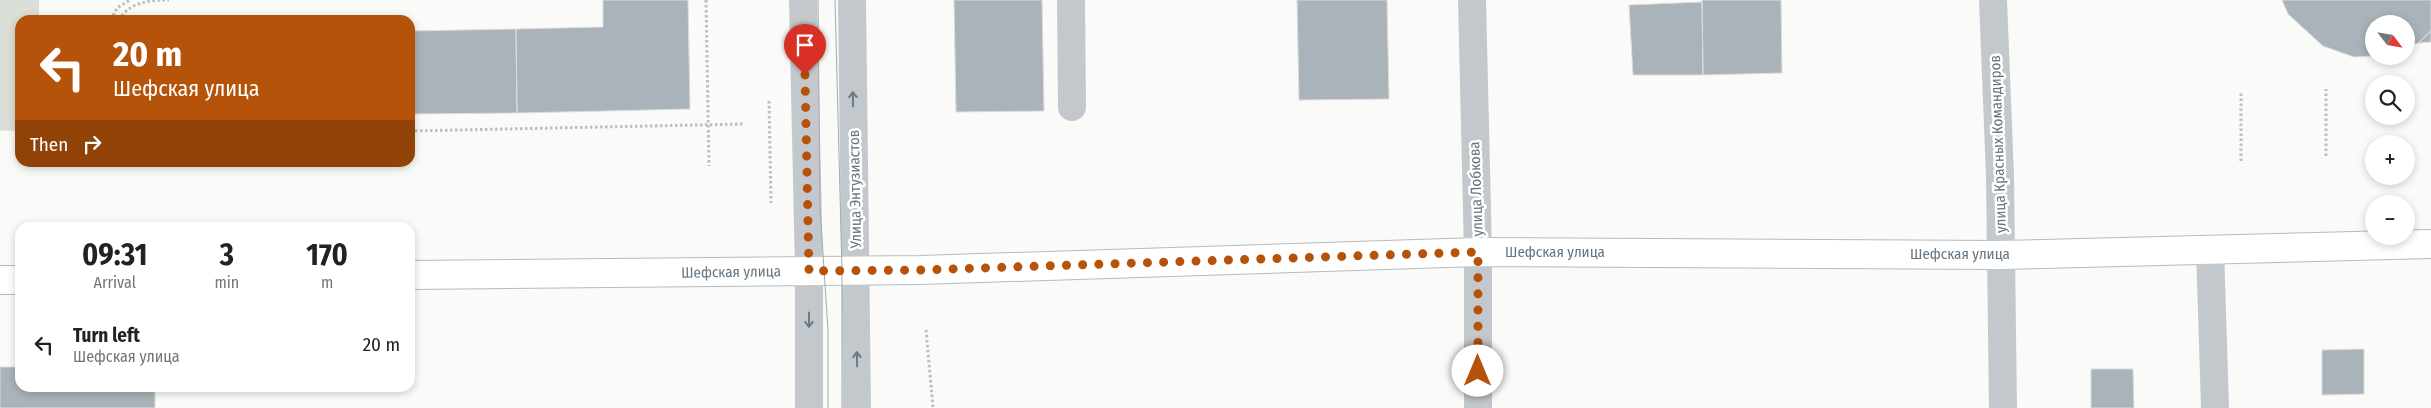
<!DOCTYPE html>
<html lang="en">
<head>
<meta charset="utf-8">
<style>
	:root { --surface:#fff; --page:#f2f2f2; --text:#222; --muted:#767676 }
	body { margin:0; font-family:"Fira Sans Condensed",sans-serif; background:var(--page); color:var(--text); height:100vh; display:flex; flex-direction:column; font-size:19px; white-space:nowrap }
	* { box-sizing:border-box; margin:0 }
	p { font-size:16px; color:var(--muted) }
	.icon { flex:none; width:28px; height:28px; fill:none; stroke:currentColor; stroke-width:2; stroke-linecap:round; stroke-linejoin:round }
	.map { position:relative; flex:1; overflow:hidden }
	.panel { position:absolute; left:15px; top:222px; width:400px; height:170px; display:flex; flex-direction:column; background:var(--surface); border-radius:15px; box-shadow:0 2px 8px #0003 }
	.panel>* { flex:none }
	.banner { position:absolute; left:15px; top:15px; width:400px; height:152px; border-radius:15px; box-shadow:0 2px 8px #0003; background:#b45309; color:#fff; overflow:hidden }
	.needle { width:32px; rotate:121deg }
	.buttons { position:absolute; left:2365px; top:15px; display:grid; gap:10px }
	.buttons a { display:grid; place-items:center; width:50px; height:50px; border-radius:50%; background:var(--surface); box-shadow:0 2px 8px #0003; font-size:25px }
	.pin { position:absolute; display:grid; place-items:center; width:42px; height:42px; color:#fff; margin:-51px -21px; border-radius:50% 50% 50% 0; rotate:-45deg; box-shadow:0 0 5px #0007 }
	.pin .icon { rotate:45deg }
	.me { position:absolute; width:55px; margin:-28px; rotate:0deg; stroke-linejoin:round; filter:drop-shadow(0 0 4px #0008) }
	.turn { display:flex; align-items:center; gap:18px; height:105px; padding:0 15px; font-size:22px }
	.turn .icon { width:65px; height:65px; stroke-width:2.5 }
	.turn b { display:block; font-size:35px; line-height:42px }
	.then { display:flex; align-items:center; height:48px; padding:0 15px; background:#0003; gap:10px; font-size:19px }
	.eta { display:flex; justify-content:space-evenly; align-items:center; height:85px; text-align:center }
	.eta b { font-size:30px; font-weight:700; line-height:35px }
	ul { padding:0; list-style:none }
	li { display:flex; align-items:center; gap:15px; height:75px; padding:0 15px }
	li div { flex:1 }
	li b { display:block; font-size:19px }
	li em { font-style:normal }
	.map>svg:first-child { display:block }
</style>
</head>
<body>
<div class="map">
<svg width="2431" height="408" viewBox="0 0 2431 408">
	<rect width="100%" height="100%" fill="#fafaf8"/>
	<path fill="#dadfd7" d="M0 0H39V20H20V130L0 131Z"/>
	<path fill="#aab3b9" stroke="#dcdcda" d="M603 0H688L690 109 517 113 516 29 603 27Z
		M954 0H1042L1044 111 956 112Z
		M1297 0H1387L1389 99 1299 100Z
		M1702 0H1781L1782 73 1703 75Z
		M2282 0H2431V31L2418 43 2406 47V24H2374V56L2354 57 2323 46 2288 14Z
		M1702 2 1703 75H1633L1629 5Z
		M516 29 517 113 410 114V31Z
		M2431 31V42L2418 43Z
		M2364 349V394L2322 395V350Z
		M0 367H20V388H155V408H0Z
		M2091 369H2133L2134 408H2091Z"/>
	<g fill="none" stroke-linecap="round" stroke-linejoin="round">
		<g stroke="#b5babe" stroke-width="30">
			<path id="major" d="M410 275 920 270 1478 252 2000 255 2431 244
				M0 280H20"/>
		</g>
		<path stroke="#bbbfc2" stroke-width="3" stroke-dasharray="2.5 2.5" stroke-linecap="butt" d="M706 0 709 166
			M111 20 117 8 130 0
			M119 20C129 2 150 0 169 0
			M769 101 771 203
			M410 131 745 124
			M2326 156V89
			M2241 161V92
			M926 330 933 408"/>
		<path stroke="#c3c8cc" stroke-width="28" d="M803 0 809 271V408
			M852 0 857 408
			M1071 0 1072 107
			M1472 0 1478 252V408
			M1993 0 2000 176 2003 408
			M2210 249 2215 408"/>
		<use href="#major" stroke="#fff" stroke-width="28"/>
		<path stroke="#a2aab0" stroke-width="1" d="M818 0 820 208 828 330V408
			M835 0 842 271V408"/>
	</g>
	<defs><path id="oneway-shaft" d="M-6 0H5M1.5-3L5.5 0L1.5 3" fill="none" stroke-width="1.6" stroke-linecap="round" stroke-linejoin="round" transform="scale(1.25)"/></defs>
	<g stroke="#6a7a87">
		<use href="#oneway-shaft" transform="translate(853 99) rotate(-91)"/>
		<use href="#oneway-shaft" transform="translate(809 320) rotate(90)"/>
		<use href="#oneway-shaft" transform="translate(857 359) rotate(-91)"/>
	</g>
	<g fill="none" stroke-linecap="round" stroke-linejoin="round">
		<path stroke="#b45309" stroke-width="9" stroke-dasharray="0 16.2" d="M805 75 809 271 920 270 1478 252V371"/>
	</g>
	<g text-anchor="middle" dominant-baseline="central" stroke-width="5" stroke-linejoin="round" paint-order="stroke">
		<g font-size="15" fill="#657683" stroke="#fff">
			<text transform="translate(1998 144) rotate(-92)">улица Красных Командиров</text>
			<text transform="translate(855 189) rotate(-91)">Улица Энтузиастов</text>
			<text transform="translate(1476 189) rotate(-92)">улица Лобкова</text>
			<text x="1555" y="252">Шефская улица</text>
			<text x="1960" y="254">Шефская улица</text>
			<text transform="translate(731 272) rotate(-1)">Шефская улица</text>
		</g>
	</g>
</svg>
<div class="buttons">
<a><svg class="needle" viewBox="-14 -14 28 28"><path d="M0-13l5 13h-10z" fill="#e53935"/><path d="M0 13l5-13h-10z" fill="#767676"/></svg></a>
<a><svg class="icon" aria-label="search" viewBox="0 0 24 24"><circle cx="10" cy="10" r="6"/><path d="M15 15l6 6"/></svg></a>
<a>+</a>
<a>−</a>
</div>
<div class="pin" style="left:805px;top:75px;background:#d93025"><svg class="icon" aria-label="arrive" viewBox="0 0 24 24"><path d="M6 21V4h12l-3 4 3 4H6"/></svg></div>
<svg class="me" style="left:1478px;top:371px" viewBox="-20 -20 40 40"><circle r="19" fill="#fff"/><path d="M0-13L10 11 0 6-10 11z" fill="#b45309"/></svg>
<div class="banner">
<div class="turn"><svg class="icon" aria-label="left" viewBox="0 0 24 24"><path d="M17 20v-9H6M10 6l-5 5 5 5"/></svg><div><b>20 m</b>Шефская улица</div></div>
<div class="then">Then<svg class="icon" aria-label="right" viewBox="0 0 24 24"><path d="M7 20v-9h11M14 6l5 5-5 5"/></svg></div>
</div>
<section class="panel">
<div class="eta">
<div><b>09:31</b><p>Arrival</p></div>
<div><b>3</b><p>min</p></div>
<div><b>170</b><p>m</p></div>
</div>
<ul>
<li><svg class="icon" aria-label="left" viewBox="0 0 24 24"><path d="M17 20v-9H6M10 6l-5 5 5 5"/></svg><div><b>Turn left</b><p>Шефская улица</p></div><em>20 m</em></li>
</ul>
</section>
</div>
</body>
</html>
